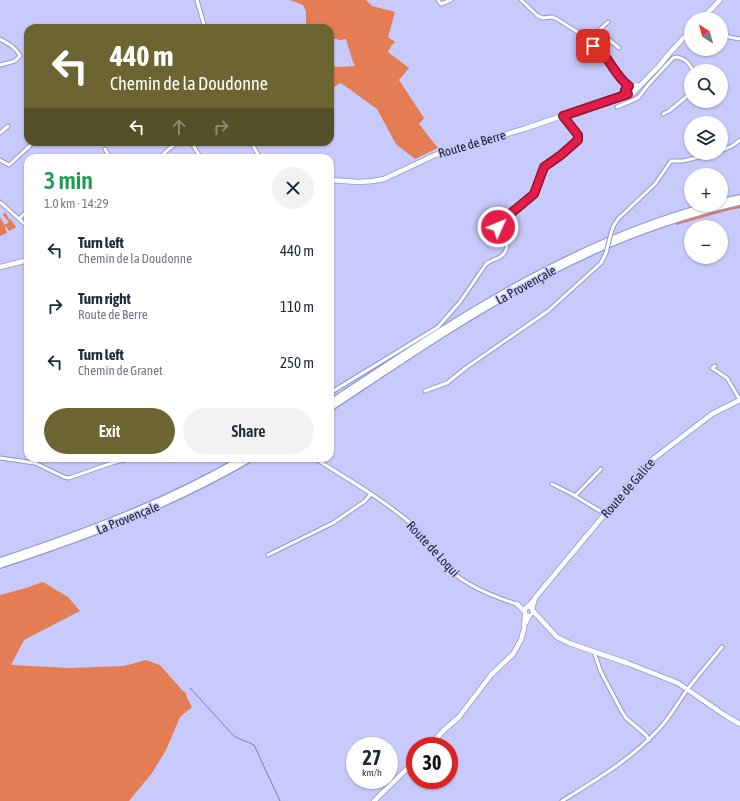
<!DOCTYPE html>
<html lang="en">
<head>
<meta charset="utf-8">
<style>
	:root { --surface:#fff; --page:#f2f2f3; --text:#1f2937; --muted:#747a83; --accent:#6c6532 }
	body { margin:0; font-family:"Asap Condensed",sans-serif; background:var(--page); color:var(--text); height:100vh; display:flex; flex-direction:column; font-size:15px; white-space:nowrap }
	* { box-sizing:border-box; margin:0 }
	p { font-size:13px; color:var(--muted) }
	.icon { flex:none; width:22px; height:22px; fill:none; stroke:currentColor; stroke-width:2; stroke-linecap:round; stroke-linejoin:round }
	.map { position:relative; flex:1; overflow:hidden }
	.side { position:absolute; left:24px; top:154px; width:310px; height:308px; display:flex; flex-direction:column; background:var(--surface); border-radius:12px; box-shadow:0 1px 3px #0004 }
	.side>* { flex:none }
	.hud { position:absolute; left:24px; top:24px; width:310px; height:122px; border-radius:12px; box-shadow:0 1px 3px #0004; background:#6c6532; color:#fff; overflow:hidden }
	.needle { width:26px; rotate:323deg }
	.buttons { position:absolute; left:684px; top:12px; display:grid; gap:8px }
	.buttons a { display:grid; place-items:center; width:44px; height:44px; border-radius:50%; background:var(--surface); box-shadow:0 1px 3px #0004; font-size:20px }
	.speed { position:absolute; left:346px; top:737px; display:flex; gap:8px; font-size:20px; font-weight:700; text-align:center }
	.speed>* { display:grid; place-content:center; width:52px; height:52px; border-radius:50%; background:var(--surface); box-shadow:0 1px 3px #0004; line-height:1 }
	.speed small { font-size:10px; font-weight:400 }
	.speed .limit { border:6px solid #d22; background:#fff; color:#111 }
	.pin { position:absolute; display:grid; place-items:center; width:34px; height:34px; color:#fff; margin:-17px; border-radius:8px; box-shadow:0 2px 6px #0006 }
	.me { position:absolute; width:44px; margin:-22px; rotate:46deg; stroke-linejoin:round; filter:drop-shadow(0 0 3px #0008) }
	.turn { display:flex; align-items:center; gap:14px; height:84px; padding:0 20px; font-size:18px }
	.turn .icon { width:52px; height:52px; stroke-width:2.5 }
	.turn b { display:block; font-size:28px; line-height:34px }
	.lanes { display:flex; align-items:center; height:38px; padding:0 20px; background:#0003; justify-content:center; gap:20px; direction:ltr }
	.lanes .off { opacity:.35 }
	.round { display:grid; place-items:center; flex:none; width:42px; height:42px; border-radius:21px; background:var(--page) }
	.head { display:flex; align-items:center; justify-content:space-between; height:68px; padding:0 20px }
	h1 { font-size:24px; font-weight:600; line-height:30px; color:#1e9e55 }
	.button { display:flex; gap:8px; margin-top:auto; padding:8px 20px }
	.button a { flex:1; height:46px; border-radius:24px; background:var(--accent); color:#fff; font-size:16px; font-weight:600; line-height:46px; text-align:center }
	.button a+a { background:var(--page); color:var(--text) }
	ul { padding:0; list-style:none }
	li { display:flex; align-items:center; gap:12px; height:56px; padding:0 20px }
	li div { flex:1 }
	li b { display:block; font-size:15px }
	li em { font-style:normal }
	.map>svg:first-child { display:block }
</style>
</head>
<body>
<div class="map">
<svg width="740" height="801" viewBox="0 0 740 801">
	<rect width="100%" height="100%" fill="#c7cafa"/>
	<path fill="#e47c54" d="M290 0H366L372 6 395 12 388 37 395 42 391 46 388 52 409 68 399 80 424 118 419 124 438 148 415 159 396 144 377 109 341 83 330 89V66L339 67 355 66 352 59 346 39 341 40 330 38V28H306V11L303 5Z
		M740 205V208L730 210 676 225 675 222Z
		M5 212 9 219 11 220 16 227 9 231 6 226 5 227 7 233 0 236V217L5 225 9 222 3 215Z
		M43 582 68 597 80 611 24 640 11 665 70 668 124 666 146 660 160 665 182 690 186 693 187 698 192 707 180 717 166 750 152 773 129 801H0V595L26 588Z"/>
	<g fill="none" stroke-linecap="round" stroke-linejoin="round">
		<path stroke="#7878db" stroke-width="1" d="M190 688 234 736C241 740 246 741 254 745L280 801"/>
		<g stroke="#9497d0" stroke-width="5">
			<path id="minor" d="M197 0 205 28
				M438 0 441 4 451 0
				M521 0 538 16 543 18 552 17 557 19 579 33 589 43 599 50 607 57 612 67 623 82 626 89
				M599 31 619 48
				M723 33 729 37 740 39
				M0 39C7 43 16 47 20 56L15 61 0 65
				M596 48 598 41 594 35 608 22
				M636 98H638L648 85 673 58 677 57C686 59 689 63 693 71
				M617 107 638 98
				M663 114 669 111 691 93
				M0 133 8 126
				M191 142 201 158
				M251 142 260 158
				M105 149 110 158
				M721 151 732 146 740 140
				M159 158 170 148 179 142
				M0 160 9 165 34 142
				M0 202 28 227
				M19 219 28 210
				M611 233 614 225 618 219 655 184 671 161H683L716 153
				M715 366 712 368 727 378 740 400
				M425 391 447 383 467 367 548 311 601 263 606 253
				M330 393 438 327 460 302 486 264C494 258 505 259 507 246L498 227V224L535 194 542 171 544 167 561 155 579 140 578 135 563 116
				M0 458 35 463 64 477 69 478 112 463 133 458
				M314 458C346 478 379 497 408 521 422 532 431 550 443 563 461 584 491 596 517 604
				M552 484 572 494 605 514
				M575 496 601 469
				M268 555 333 523 365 501 371 494
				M528 607 531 608 533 611 532 614 529 616
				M594 652 601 672 621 710 626 718 646 735 649 740
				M562 801C596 780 630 760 658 730 669 719 677 704 687 690 698 675 710 662 722 647"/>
		</g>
		<g stroke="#9497d0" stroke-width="6">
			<path id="major" d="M702 19 720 0
				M666 57 691 30
				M620 94 628 87H632L638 85
				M330 180 358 182 373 181 384 179 435 155 524 129 623 95 632 94 660 65 668 55
				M0 267 28 260
				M517 604 524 611
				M532 609 535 598 629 485 652 460 712 414 740 400
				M533 611 557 637 569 643 627 663 678 683 726 716 740 724
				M526 622 529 616 525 615V609L533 601
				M430 746 443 731 459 717 491 675 513 654 521 640 524 629 525 615
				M374 801 415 761"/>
		</g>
		<g stroke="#9497d0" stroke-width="8">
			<path id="highway" d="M721 202 740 198
				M330 403C453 322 566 244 711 205
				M330 408C398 363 466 316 539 278 602 244 670 218 740 202
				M0 561C84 533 166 503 243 458
				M0 565C88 536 171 505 251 458"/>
		</g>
		<use href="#minor" stroke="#fff" stroke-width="3"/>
		<use href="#major" stroke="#fff" stroke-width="4.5"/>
		<use href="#highway" stroke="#fff" stroke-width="5.5"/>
		<g stroke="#9497d0" stroke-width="5" stroke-linecap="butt">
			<path id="minor-bridge" d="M606 253 611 233"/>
		</g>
		<use href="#minor-bridge" stroke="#fff" stroke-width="3"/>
	</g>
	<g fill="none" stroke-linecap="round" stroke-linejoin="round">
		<g stroke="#92132f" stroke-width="10">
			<path id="route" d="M498 227V224L534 194 544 167 561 155 578 140V135L563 116 628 94 625 90 629 86C613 75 610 55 593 46"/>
		</g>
		<use href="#route" stroke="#e11d48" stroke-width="7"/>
	</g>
	<g text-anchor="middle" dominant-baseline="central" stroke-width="3" stroke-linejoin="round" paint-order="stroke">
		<g font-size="13" fill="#1c1c32" stroke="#c7cafa">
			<text transform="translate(472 144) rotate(-16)">Route de Berre</text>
			<text transform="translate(526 285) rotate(-29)">La Provençale</text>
			<text transform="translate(628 488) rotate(-49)">Route de Galice</text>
			<text transform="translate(128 518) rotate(-22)">La Provençale</text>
			<text transform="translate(433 549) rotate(47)">Route de Loqui</text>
		</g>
	</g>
</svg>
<div class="buttons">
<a><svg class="needle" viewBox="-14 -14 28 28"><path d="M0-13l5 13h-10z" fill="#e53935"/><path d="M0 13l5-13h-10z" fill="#747a83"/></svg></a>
<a><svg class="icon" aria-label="search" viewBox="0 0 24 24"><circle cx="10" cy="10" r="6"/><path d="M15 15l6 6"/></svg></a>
<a><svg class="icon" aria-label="layers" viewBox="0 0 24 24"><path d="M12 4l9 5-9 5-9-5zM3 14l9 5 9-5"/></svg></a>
<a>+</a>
<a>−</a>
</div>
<div class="speed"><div>27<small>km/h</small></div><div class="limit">30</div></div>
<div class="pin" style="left:593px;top:46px;background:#d93025"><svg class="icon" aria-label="arrive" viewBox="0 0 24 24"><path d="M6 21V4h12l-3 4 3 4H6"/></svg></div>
<svg class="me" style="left:498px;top:227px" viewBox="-20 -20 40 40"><circle r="17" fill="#e11d48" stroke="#fff" stroke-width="3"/><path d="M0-11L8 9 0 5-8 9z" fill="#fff"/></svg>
<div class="hud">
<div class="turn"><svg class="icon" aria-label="left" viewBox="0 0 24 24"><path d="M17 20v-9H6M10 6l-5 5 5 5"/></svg><div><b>440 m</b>Chemin de la Doudonne</div></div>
<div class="lanes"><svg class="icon" aria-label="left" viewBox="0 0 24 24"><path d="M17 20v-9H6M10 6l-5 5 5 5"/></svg><svg class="icon off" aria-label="ahead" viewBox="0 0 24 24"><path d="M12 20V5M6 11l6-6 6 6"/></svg><svg class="icon off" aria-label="right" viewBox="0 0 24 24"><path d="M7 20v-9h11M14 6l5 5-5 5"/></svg></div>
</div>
<section class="side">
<div class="head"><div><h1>3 min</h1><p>1.0 km · 14:29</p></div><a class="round"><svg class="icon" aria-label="close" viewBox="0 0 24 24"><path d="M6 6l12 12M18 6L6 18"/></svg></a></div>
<ul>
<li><svg class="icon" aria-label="left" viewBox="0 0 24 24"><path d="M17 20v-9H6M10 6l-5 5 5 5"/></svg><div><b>Turn left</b><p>Chemin de la Doudonne</p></div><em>440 m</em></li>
<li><svg class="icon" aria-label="right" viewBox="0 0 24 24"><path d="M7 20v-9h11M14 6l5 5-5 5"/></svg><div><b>Turn right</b><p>Route de Berre</p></div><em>110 m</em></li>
<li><svg class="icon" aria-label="left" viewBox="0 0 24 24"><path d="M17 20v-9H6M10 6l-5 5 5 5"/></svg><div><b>Turn left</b><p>Chemin de Granet</p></div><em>250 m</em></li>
</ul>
<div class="button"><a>Exit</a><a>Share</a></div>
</section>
</div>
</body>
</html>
